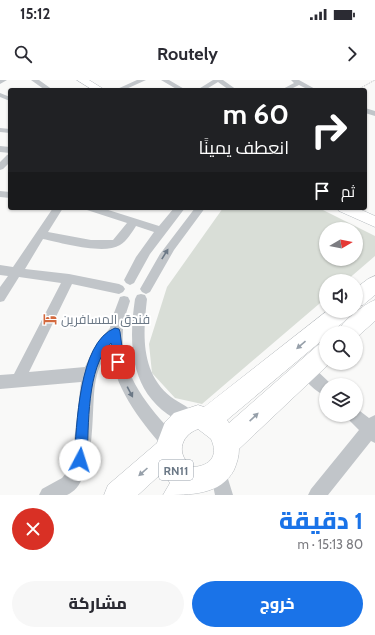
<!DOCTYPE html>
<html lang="ar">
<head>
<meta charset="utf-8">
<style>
	:root { --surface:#fff; --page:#f7f7f7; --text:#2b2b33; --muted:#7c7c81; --accent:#1a73e8 }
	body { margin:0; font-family:Cabin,Cairo,sans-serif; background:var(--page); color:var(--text); direction:rtl; height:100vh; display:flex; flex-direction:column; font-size:15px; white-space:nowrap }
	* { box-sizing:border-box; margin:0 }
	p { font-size:13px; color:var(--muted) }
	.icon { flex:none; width:22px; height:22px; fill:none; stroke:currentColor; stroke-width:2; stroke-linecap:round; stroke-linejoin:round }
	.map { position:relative; height:415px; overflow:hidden; direction:ltr }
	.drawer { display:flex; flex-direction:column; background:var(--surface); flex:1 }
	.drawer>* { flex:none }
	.banner { position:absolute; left:8px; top:8px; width:359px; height:122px; border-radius:4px; box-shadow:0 1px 3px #0004; direction:rtl; background:#202124; color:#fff; overflow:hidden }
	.needle { width:26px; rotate:80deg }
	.fabs { position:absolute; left:319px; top:142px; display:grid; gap:8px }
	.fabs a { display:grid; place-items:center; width:44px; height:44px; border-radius:50%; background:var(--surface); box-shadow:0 1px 3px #0004; font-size:20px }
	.pin { position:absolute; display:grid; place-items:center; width:34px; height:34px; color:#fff; margin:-17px; border-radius:8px; box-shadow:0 2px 6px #0006 }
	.me { position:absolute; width:44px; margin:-22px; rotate:5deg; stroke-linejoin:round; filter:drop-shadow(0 0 3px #0008) }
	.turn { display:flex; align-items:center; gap:14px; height:84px; padding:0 12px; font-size:18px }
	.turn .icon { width:52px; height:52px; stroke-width:2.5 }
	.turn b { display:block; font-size:28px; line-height:34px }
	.then { display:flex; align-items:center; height:38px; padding:0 12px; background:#0003; gap:8px; font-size:15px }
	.round { display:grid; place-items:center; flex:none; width:42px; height:42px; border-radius:21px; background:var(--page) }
	.head { display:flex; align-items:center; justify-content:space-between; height:68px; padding:0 12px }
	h1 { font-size:24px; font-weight:800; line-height:30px; color:var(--accent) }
	.primary-button { display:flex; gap:8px; margin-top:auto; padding:8px 12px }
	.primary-button a { flex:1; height:46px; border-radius:24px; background:var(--accent); color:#fff; font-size:16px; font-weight:800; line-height:46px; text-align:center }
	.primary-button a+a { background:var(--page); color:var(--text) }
	.status { display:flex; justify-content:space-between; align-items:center; height:28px; padding:0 20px; background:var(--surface); direction:ltr }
	.status svg { height:11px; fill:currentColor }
	header { display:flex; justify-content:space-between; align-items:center; height:52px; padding:0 12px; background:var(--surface); font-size:18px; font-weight:800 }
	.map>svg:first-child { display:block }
</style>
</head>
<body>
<div class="status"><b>15:12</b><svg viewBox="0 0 49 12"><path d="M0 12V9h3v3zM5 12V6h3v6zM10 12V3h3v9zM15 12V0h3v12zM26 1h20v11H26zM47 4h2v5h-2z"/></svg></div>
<header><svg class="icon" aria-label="forward" viewBox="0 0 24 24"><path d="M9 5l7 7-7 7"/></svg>Routely<svg class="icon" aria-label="search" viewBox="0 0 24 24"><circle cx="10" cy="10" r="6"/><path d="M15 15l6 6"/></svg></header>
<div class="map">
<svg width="375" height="415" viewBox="0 0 375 415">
	<rect width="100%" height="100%" fill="#f9f9f8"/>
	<path fill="#d9ded7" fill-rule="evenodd" d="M223 128H319L375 156V176L346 201H326V218L202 324 175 318 152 293 149 264 167 207ZM326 149H356V179H326Z"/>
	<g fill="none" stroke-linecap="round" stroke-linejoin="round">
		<g stroke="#b4b9be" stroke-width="1">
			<path id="secondary" d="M77 0H89L105 10H93Z
				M337 128H357L375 136V147L339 131Z"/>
		</g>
		<g stroke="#b5b9bd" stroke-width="1">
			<path id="primary" d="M375 196V215L363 225 356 227V208L368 199Z
				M375 220V241L356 258V253H337C342 241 363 225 375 220Z
				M327 231H352L349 237 331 253H326V257L227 340 229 343 318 265 326 262V283H330L239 369C239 376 237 383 234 390 221 415 190 415 163 415L170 403 163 392 138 415H104L108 405 157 363 165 342 174 333 198 325 204 327ZM198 349 211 359C219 376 210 386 193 387 176 376 179 356 198 349Z"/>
		</g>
		<path stroke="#bcbec1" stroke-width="1" stroke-dasharray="1 1" stroke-linecap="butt" d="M357 10 375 0"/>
		<path fill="#c1c5c9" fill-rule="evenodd" d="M0 0H7L0 4Z
			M31 0H39L53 10H45Z
			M137 0H146L124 10H115Z
			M161 0H169L186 10H178Z
			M213 0H223L237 10H229L218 2 205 10H197Z
			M291 0H299L317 10H309L299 5 289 10H281L294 3Z
			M0 13 10 17V21L0 17Z
			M365 28 375 31V36L365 33Z
			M0 48 10 49V53L0 52Z
			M0 66 10 67V73L0 72Z
			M10 74V82L3 89 0 90V82L7 75Z
			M0 111 10 112V118L0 117Z
			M53 128H63L48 152 91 160H113L127 143 87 130 86 128H102L159 146 174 128H185L150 174 134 203 130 205 126 203 124 200 136 177 154 152 136 146C132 152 127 161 120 165 104 175 62 163 43 159L25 189 69 194 119 204 123 206 125 209 123 212 119 214 72 204 29 292 85 287 92 272 100 260 110 248 111 241 120 217 124 216 128 217 130 221C128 228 125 235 124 242 116 288 145 324 175 355L177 361 175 367 169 369 163 367C138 338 114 307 110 268 102 279 97 291 95 305 91 331 97 403 67 415 60 415 47 415 39 415L42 409 62 398 71 387 81 302 0 309V295L14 294 61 203 19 197 4 221 0 222V207L8 196 0 195V185L13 187Z
			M195 128H205L174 170 150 212 146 214 142 212 140 209 160 174Z
			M141 214 145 215 147 219C143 254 140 292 171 317 179 323 193 328 197 338L194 343 189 346C132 322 127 273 135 219L137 215Z
			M306 283 311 285 331 304 332 305H326V316C316 312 303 300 299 290L301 285Z
			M356 328 369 338 375 335V363L371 361 328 415H308L311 409 359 350 349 340 346 335H356Z
			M218 384 224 386 233 415H215L210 392 212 386Z"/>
		<use href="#secondary" fill="#fff" fill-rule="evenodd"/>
		<use href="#primary" fill="#fff" fill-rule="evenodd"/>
	</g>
	<defs><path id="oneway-solid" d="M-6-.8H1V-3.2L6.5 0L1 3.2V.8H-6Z"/></defs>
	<g fill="#6b7886">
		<use href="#oneway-solid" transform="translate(165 174) rotate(-58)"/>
		<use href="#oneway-solid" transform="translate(130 312) rotate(62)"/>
	</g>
	<g fill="#97a0aa">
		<use href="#oneway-solid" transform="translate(301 265) rotate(139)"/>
		<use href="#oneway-solid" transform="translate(254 337) rotate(-43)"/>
		<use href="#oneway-solid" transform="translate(143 392) rotate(138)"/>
	</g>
	<path fill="#1a73e8" stroke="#114b97" d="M115 248 119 249 120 252 124 282 122 285 118 287 115 285 111 263C86 288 89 346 87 380L85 384 80 386 76 384 74 380C77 347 78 262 115 248Z"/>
	<defs>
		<g id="hotel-bare" transform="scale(1.08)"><path d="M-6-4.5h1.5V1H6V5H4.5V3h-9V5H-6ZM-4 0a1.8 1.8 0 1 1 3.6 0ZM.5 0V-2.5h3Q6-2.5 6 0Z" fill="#d3693e" stroke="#fff" stroke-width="2.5" paint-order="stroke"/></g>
	</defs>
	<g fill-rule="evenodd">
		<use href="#hotel-bare" x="50" y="239"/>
	</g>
	<g text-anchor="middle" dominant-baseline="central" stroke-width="4" stroke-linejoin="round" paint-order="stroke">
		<rect fill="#fff" stroke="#97a0aa" stroke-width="1" x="159" y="380" width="34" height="20" rx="3"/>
		<g font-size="12" font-weight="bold" fill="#6b7886">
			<text x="176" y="390">RN11</text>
		</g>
		<g font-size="13" fill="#6b7886" stroke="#fff" text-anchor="start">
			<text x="61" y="239">فندق المسافرين</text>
		</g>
	</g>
</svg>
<div class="fabs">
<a><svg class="needle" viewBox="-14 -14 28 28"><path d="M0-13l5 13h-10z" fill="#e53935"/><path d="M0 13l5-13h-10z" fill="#7c7c81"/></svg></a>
<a><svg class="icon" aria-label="sound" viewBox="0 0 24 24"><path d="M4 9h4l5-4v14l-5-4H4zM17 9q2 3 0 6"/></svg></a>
<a><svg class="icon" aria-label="search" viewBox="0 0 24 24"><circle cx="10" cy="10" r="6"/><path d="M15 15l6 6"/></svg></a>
<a><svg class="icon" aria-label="layers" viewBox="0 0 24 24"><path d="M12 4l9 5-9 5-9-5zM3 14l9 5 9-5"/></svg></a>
</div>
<div class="pin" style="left:118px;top:282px;background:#d93025"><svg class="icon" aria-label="arrive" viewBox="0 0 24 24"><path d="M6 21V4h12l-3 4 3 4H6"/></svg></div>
<svg class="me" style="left:80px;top:380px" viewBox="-20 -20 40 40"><circle r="19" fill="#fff"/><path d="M0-13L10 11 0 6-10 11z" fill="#1a73e8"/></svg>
<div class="banner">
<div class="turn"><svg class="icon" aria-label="right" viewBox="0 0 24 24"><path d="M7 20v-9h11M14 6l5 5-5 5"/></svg><div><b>60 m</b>انعطف يمينًا</div></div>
<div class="then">ثم<svg class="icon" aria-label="arrive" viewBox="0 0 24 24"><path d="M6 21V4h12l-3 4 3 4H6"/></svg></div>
</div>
</div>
<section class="drawer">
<div class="head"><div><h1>1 دقيقة</h1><p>80 m · 15:13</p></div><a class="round" style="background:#d93025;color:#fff"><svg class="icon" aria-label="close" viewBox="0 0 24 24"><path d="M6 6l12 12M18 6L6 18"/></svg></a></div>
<div class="primary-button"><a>خروج</a><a>مشاركة</a></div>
</section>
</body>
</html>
